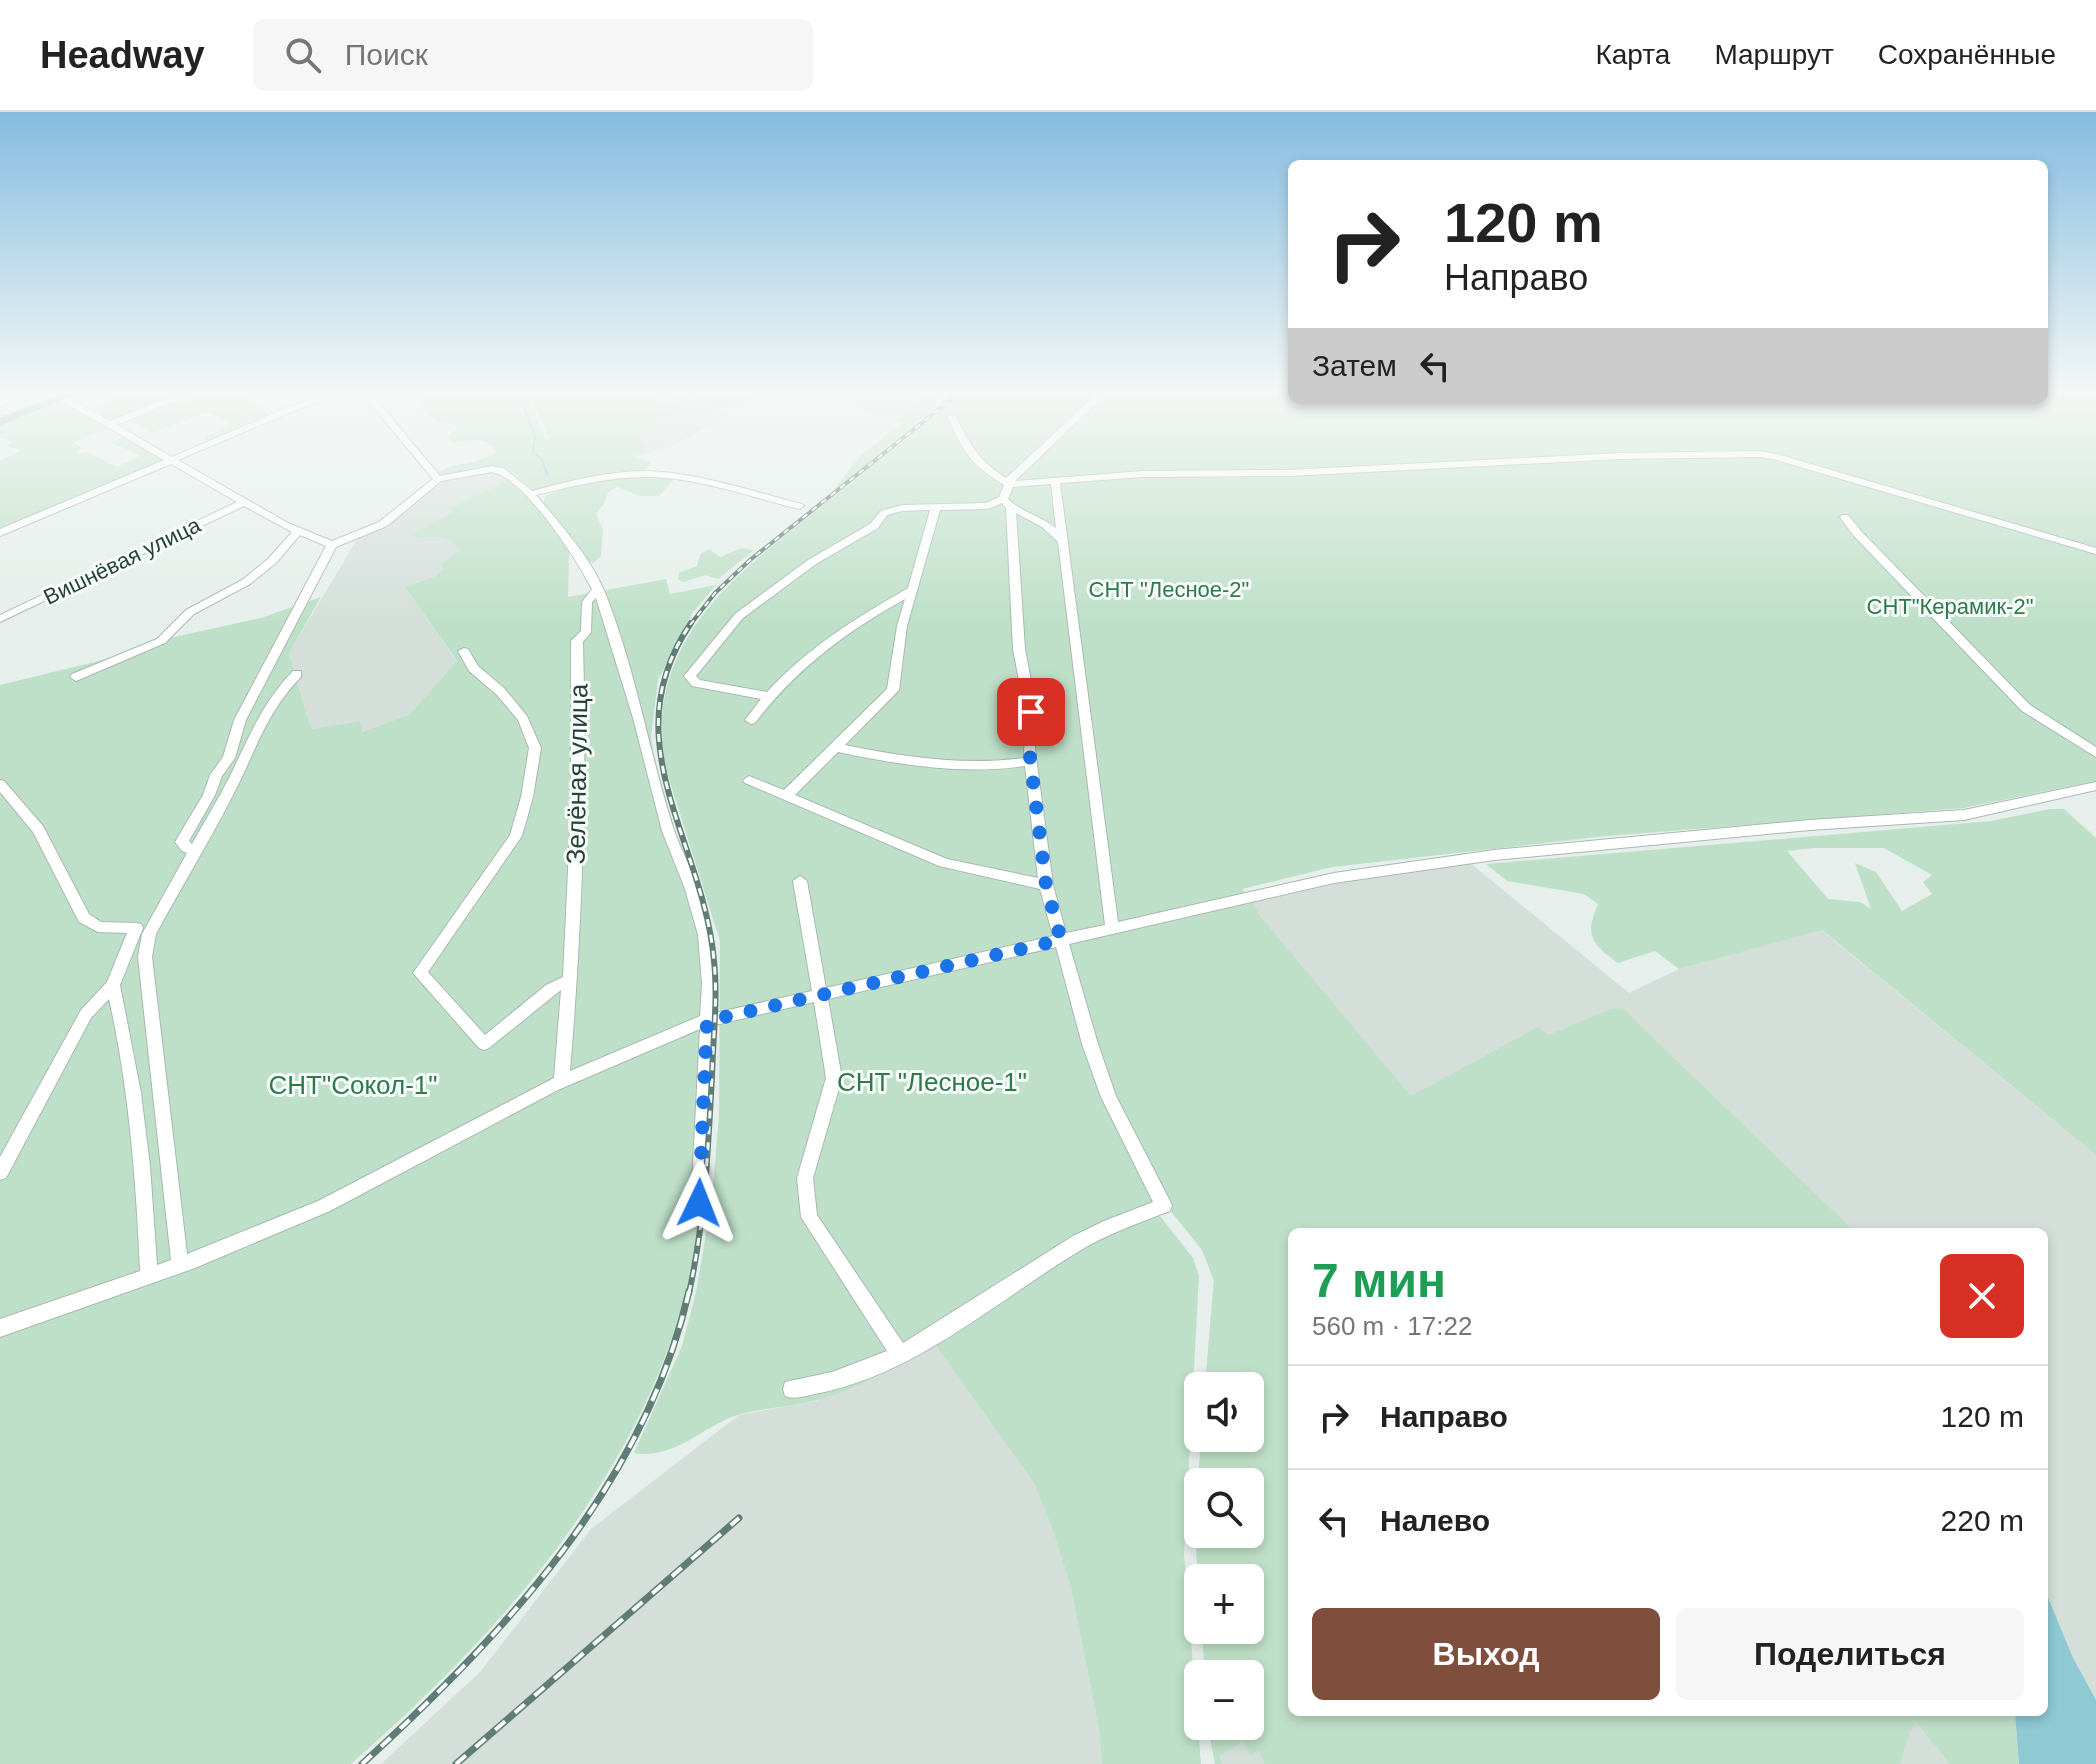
<!DOCTYPE html>
<html lang="ru">
<head>
<meta charset="utf-8">
<style>
	:root { --surface:#fff; --page:#f6f6f6; --text:#222; --muted:#767676; --line:#e0e0e0; --accent:#804e3d }
	body { margin:0; font-family:Arial,sans-serif; background:var(--page); color:var(--text); height:100vh; display:flex; flex-direction:column; font-size:30px; white-space:nowrap }
	* { box-sizing:border-box; margin:0 }
	p { font-size:26px; color:var(--muted) }
	.icon { flex:none; width:44px; height:44px; fill:none; stroke:currentColor; stroke-width:2; stroke-linecap:round; stroke-linejoin:round }
	.map { position:relative; flex:1; overflow:hidden }
	.drawer { position:absolute; left:1288px; top:1116px; width:760px; height:488px; display:flex; flex-direction:column; background:var(--surface); border-radius:12px; box-shadow:0 4px 12px #0003 }
	.drawer>* { flex:none }
	.top-card { position:absolute; left:1288px; top:48px; width:760px; height:244px; border-radius:12px; box-shadow:0 4px 12px #0003; background:#fff; color:var(--text); overflow:hidden }
	.controls { position:absolute; left:1184px; top:1260px; display:grid; gap:16px }
	.controls a { display:grid; place-items:center; width:80px; height:80px; border-radius:12px; background:var(--surface); box-shadow:0 4px 12px #0003; font-size:40px }
	.pin { position:absolute; display:grid; place-items:center; width:68px; height:68px; color:#fff; margin:-34px; border-radius:16px; box-shadow:0 4px 12px #0006 }
	.me { position:absolute; width:88px; margin:-44px; rotate:2deg; stroke-linejoin:round; filter:drop-shadow(0 0 6px #0008) }
	.turn { display:flex; align-items:center; gap:28px; height:168px; padding:0 24px; font-size:36px }
	.turn .icon { width:104px; height:104px; stroke-width:2.5 }
	.turn b { display:block; font-size:56px; line-height:68px }
	.then { display:flex; align-items:center; height:76px; padding:0 24px; background:#0003; gap:16px; font-size:30px }
	.round { display:grid; place-items:center; flex:none; width:84px; height:84px; border-radius:12px; background:var(--page) }
	.head { display:flex; align-items:center; justify-content:space-between; height:136px; padding:0 24px }
	h1 { font-size:48px; font-weight:800; line-height:60px; color:#1e9e55 }
	.cta { display:flex; gap:16px; margin-top:auto; padding:16px 24px }
	.cta a { flex:1; height:92px; border-radius:12px; background:var(--accent); color:#fff; font-size:32px; font-weight:800; line-height:92px; text-align:center }
	.cta a+a { background:var(--page); color:var(--text) }
	ul { padding:0; list-style:none }
	li { display:flex; align-items:center; gap:24px; height:104px; padding:0 24px; border-top:2px solid var(--line) }
	li div { flex:1 }
	li b { display:block; font-size:30px }
	li em { font-style:normal }
	header { display:flex; align-items:center; gap:48px; box-sizing:border-box; height:112px; padding:0 40px; background:var(--surface); border-bottom:2px solid var(--line) }
	header strong { font-size:38px }
	nav { display:flex; gap:44px; margin-inline-start:auto; font-size:28px }
	.search { width:560px; height:72px; background:var(--page); display:flex; align-items:center; gap:20px; box-sizing:border-box; padding:0 28px; border-radius:12px; color:var(--muted); font-size:30px }
	.map>svg:first-child { display:block }
</style>
</head>
<body>
<header>
<strong>Headway</strong>
<div class="search"><svg class="icon" aria-label="search" viewBox="0 0 24 24"><circle cx="10" cy="10" r="6"/><path d="M15 15l6 6"/></svg>Поиск</div>
<nav><a>Карта</a><a>Маршрут</a><a>Сохранённые</a></nav>
</header>
<div class="map">
<svg width="2096" height="1652" viewBox="0 0 2096 1652">
	<rect width="100%" height="100%" fill="#e6efeb"/>
	<path fill="#d4dfda" fill-rule="evenodd" d="M616 279H711L698 286 714 299 730 302 669 336 637 344 613 334Z
		M816 279H936L894 309Z
		M492 359 508 368 451 397 454 399 418 426 444 425 461 438 458 443 441 452 445 457 436 464 405 475 457 550 410 602 361 620 360 609 311 617 289 541 358 426 399 404 439 369Z
		M1469 750 1629 881 1679 857 1821 818 2096 1043V1652H1215L1208 1614H1250V1562H1205L1202 1518H1250V1466L1198 1468 1195 1422 1201 1326H1250V1274H1205L1220 1089 1260 804 1254 790 1368 765ZM1292 1120H2044V1600H1292ZM1198 1370H1250V1422H1198Z
		M935 1231 1034 1371 1052 1416 1071 1476 1099 1618 1102 1652H381L481 1559 591 1417 739 1303 816 1289 862 1271Z"/>
	<path fill="#bfe0c8" fill-rule="evenodd" d="M114 279H129L124 283 135 279H189L114 309 93 297 111 289 103 283Z
		M196 279H216L214 287 219 279H241L269 304 261 308 218 292 259 309 209 329 204 326 231 312 208 300 152 321 135 311 130 312 135 306 124 310 176 287 182 290 198 287 187 283Z
		M441 279H532V294L546 329 549 326 534 294V279H634L669 294 678 288 656 279H670L690 288 683 297 638 322 647 335 633 343 650 351 645 359 590 365 536 379C524 373 516 360 504 356 482 349 458 370 438 362 449 349 480 354 496 340 485 322 471 330 453 331L447 325 458 314 436 309 420 297 421 290Z
		M711 279H763L765 281C740 295 724 303 697 291L698 286Z
		M936 279H941L935 289 940 297 833 379 862 342 900 312 895 308Z
		M945 279H963L952 289 965 279H1292V288H2044V279H2096V669L1964 696 1607 724 1332 755 1242 777 1254 790 1260 804 1411 984 1538 915 1549 923 1611 897 1622 896 1855 1120H1292V1600H2015L2019 1652H1950L1916 1610 1909 1623 1900 1652H1265L1258 1639 1250 1643 1243 1629 1219 1644 1222 1652H1215L1208 1614H1250V1562H1205L1202 1518H1250V1466L1198 1468 1195 1422 1201 1326H1250V1274H1205L1214 1169 1202 1138 1168 1096 1156 1099 1193 1146 1199 1164 1184 1442 1201 1652H1102L1099 1618 1071 1476 1052 1416 1034 1371 935 1232C896 1253 857 1279 813 1289 790 1295 764 1296 741 1302 702 1313 677 1348 634 1341L682 1234 696 1180 712 1087 719 1003 720 829 665 654C644 532 731 466 816 399 859 365 901 330 944 296L940 291ZM1198 1370H1250V1422H1198Z
		M52 293 70 294 120 322 108 317 73 330 81 336 75 342 87 340 117 355 140 344 111 330 126 324 167 348 0 418V349L21 339 8 334 12 329 0 325V312Z
		M639 363 675 366 659 384H640L617 375 608 380 604 392 596 402 603 417 601 444 593 451 586 447 543 391 545 384 593 367Z
		M508 368 526 382 569 438 568 485 666 467 670 482 716 473 693 500 658 568 651 624 655 659 672 721 702 797 703 1086C680 1320 521 1503 351 1652H0V573L131 541 170 526 261 506 321 485 289 541 311 617 360 609 362 620 410 602 457 549 405 475 436 464 444 457 441 452 461 438 444 425 418 426 412 423 453 400 450 397Z
		M742 436 754 438 718 467 705 463 683 470 678 467 679 461 697 454C699 446 699 439 710 438L720 445Z
		M2050 697H2064L2096 726V1043L1822 818 1679 857 1655 839 1618 851C1590 831 1585 823 1598 792L1584 782 1507 769 1486 752 1991 709ZM1813 736H1884L1932 763 1923 770 1932 782 1902 799 1876 760 1855 751 1871 797 1860 790 1828 787 1787 739Z"/>
	<path fill="#8ec9d4" d="M2044 1476 2073 1546 2096 1588V1652H2019L2015 1600H2044Z"/>
	<g fill="none" stroke-linecap="round" stroke-linejoin="round">
		<path stroke="#8ec9d4" stroke-width="2" d="M528 279 519 284 535 324 533 341 542 347 547 363"/>
		<g stroke="#a8b8b2" stroke-width="2">
			<path id="minor" d="M24 279H36L0 294V288Z
				M185 279H197L117 313 172 345 288 295 336 279H349L294 299 178 348 288 411 332 429 379 410 433 367 360 279H369L440 364 492 354 505 357 532 379C570 369 607 359 646 359 695 360 755 380 802 392L804 394 799 397C751 385 695 365 647 365 609 365 573 374 536 383 562 415 591 445 606 483 636 559 649 641 674 718 681 738 691 756 698 775 713 815 717 858 715 901L812 879 793 769 800 764 807 769 826 876 1053 824 1040 777 939 754 745 671 743 668 749 664 784 678 887 577 897 514 905 487C846 520 796 557 755 611L751 612 745 608 761 587 692 574 684 564 735 502 808 448 870 412 881 399 902 393 986 391 999 385 1004 373C970 352 964 341 948 306L949 304H955C971 333 977 348 1006 366L1100 279H1109L1015 369 1143 359 1289 358 1620 341 1758 339 1777 342 2096 436V442L1773 347 1758 345 1620 347 1289 364 1143 365 1060 371 1118 810 1334 761 1494 738 1810 708 1964 698 2096 670V678L1964 708 1810 718 1494 748 1334 771 1069 832 1098 932 1116 984 1170 1089 1172 1094 1170 1099C1141 1110 1113 1120 1086 1135 998 1187 918 1262 815 1282 805 1284 795 1288 785 1284L783 1277 785 1270 832 1260 887 1239 801 1105 797 1066 826 966 814 890 715 913 707 1091 702 1103 696 1106 690 1103 688 1098 691 1091 700 917 558 978 330 1099 195 1156 0 1225V1207L140 1159C136 1067 129 976 109 887L91 906 6 1066 0 1068V1045L81 898 107 870 127 821 98 820 79 810 33 720 0 680V668L4 669 43 714 89 802 101 810 136 811 141 812 143 816 120 873 141 981 150 1054 157 1153 171 1148 138 845 142 822 187 741 182 739 175 730 203 683 210 663 223 645 234 608 326 434 300 423 276 451 250 472 194 502 165 531 76 569 70 565 72 562 157 527 186 498 242 468 268 447 292 420 244 394 0 510V503L237 390 171 352 0 424V417L164 348 60 288V284H66L110 309ZM492 360C525 366 576 447 592 477L582 490 581 519 571 529V694L563 865 546 873 485 923 428 860 522 724 533 685 541 636 527 604 504 576 478 554 468 537 464 536 458 539 469 559 496 582 518 608 529 636 521 685 510 723 413 861 479 936 484 938 489 936 561 878 554 966 318 1089 187 1142 152 845 156 822C184 770 216 719 242 665 259 628 272 594 301 565V559H293C261 592 249 626 229 666 218 688 204 710 192 732L189 729 215 683 222 664 235 646 246 608 336 435 387 414 441 369ZM1051 372 1056 416C1041 404 1021 400 1008 387L1013 375ZM1002 391 1006 396 1013 537 1025 600 1024 646C963 654 904 645 845 633L899 578 907 514 940 398 988 397ZM930 398 908 476C856 506 807 536 767 580L700 568 696 564 743 506 816 452 878 416 887 403 902 399ZM1016 401 1042 415 1058 430 1105 813 1066 821 1053 773 1035 637 1037 600 1025 537ZM596 486 633 606 662 719 685 777 698 823 702 872 700 904 570 959C582 816 587 673 583 530L591 520 592 490ZM838 640C900 653 962 663 1025 654L1038 766 947 747 795 683ZM1056 835 1082 932 1101 985 1153 1090 1104 1109 1073 1124 903 1231 817 1103 813 1066 842 966 828 887Z
				M1842 403H1848L1861 419 2030 593 2096 635V645L2022 599 1853 423 1840 405Z"/>
		</g>
		<g stroke="#c2cac8" stroke-width="2">
			<path id="major" d="M70 279H85L0 313V306Z"/>
		</g>
		<use href="#minor" fill="#fff" fill-rule="evenodd"/>
		<use href="#major" fill="#6aa596" fill-rule="evenodd"/>
		<g stroke="#5f7d75" stroke-width="4">
			<path id="rail-far2" d="M690 513 715 481 750 448 962 279"/>
		</g>
		<g stroke="#5f7d75" stroke-width="6">
			<path id="rail-far1" d="M689 1181C705 1108 708 1038 712 964 713 925 718 887 714 849 704 729 610 630 691 511"/>
		</g>
		<g stroke="#5f7d75" stroke-width="7">
			<path id="rail" d="M362 1652C504 1523 645 1372 689 1179
				M456 1652 739 1406"/>
		</g>
		<use href="#rail-far2" stroke="#f7fbf9" stroke-width="2" stroke-dasharray="6" stroke-linecap="butt"/>
		<use href="#rail-far1" stroke="#f7fbf9" stroke-width="3" stroke-dasharray="8" stroke-linecap="butt"/>
		<use href="#rail" stroke="#f7fbf9" stroke-width="4" stroke-dasharray="13" stroke-linecap="butt"/>
	</g>
	<linearGradient id="sky" x2="0" y2="1"><stop stop-color="#84bce0"/><stop offset="0.55" stop-color="#f4f8f6"/><stop offset="1" stop-color="#f4f8f6" stop-opacity="0"/></linearGradient>
	<rect width="2096" height="510" fill="url(#sky)"/>
	<g fill="none" stroke-linecap="round" stroke-linejoin="round">
		<path stroke="#1a73e8" stroke-width="14" stroke-dasharray="0 25.2" d="M699 1091 707 909 1061 828 1046 773 1029 637 1031 600"/>
	</g>
	<g text-anchor="middle" dominant-baseline="central" stroke-width="6" stroke-linejoin="round" paint-order="stroke">
		<g font-size="22" fill="#24423a" stroke="#f7fbf9">
			<text transform="translate(122 449) rotate(-26)">Вишнёвая улица</text>
		</g>
		<g font-size="22" fill="#2d7a4b" stroke="#f7fbf9">
			<text x="1169" y="477">СНТ "Лесное-2"</text>
			<text x="1950" y="494">СНТ"Керамик-2"</text>
		</g>
		<g font-size="26" fill="#24423a" stroke="#f7fbf9">
			<text transform="translate(577 662) rotate(-89)">Зелёная улица</text>
		</g>
		<g font-size="26" fill="#2d7a4b" stroke="#f7fbf9">
			<text x="932" y="970">СНТ "Лесное-1"</text>
			<text x="353" y="973">СНТ"Сокол-1"</text>
		</g>
	</g>
</svg>
<div class="controls">
<a><svg class="icon" aria-label="sound" viewBox="0 0 24 24"><path d="M4 9h4l5-4v14l-5-4H4zM17 9q2 3 0 6"/></svg></a>
<a><svg class="icon" aria-label="search" viewBox="0 0 24 24"><circle cx="10" cy="10" r="6"/><path d="M15 15l6 6"/></svg></a>
<a>+</a>
<a>−</a>
</div>
<div class="pin" style="left:1031px;top:600px;background:#d93025"><svg class="icon" aria-label="arrive" viewBox="0 0 24 24"><path d="M6 21V4h12l-3 4 3 4H6"/></svg></div>
<svg class="me" style="left:699px;top:1091px" viewBox="-20 -20 40 40"><path d="M0-17L14 15 0 8-14 15z" fill="#1a73e8" stroke="#fff" stroke-width="4"/></svg>
<div class="top-card">
<div class="turn"><svg class="icon" aria-label="right" viewBox="0 0 24 24"><path d="M7 20v-9h11M14 6l5 5-5 5"/></svg><div><b>120 m</b>Направо</div></div>
<div class="then">Затем<svg class="icon" aria-label="left" viewBox="0 0 24 24"><path d="M17 20v-9H6M10 6l-5 5 5 5"/></svg></div>
</div>
<section class="drawer">
<div class="head"><div><h1>7 мин</h1><p>560 m · 17:22</p></div><a class="round" style="background:#d93025;color:#fff"><svg class="icon" aria-label="close" viewBox="0 0 24 24"><path d="M6 6l12 12M18 6L6 18"/></svg></a></div>
<ul>
<li><svg class="icon" aria-label="right" viewBox="0 0 24 24"><path d="M7 20v-9h11M14 6l5 5-5 5"/></svg><div><b>Направо</b></div><em>120 m</em></li>
<li><svg class="icon" aria-label="left" viewBox="0 0 24 24"><path d="M17 20v-9H6M10 6l-5 5 5 5"/></svg><div><b>Налево</b></div><em>220 m</em></li>
</ul>
<div class="cta"><a>Выход</a><a>Поделиться</a></div>
</section>
</div>
</body>
</html>
